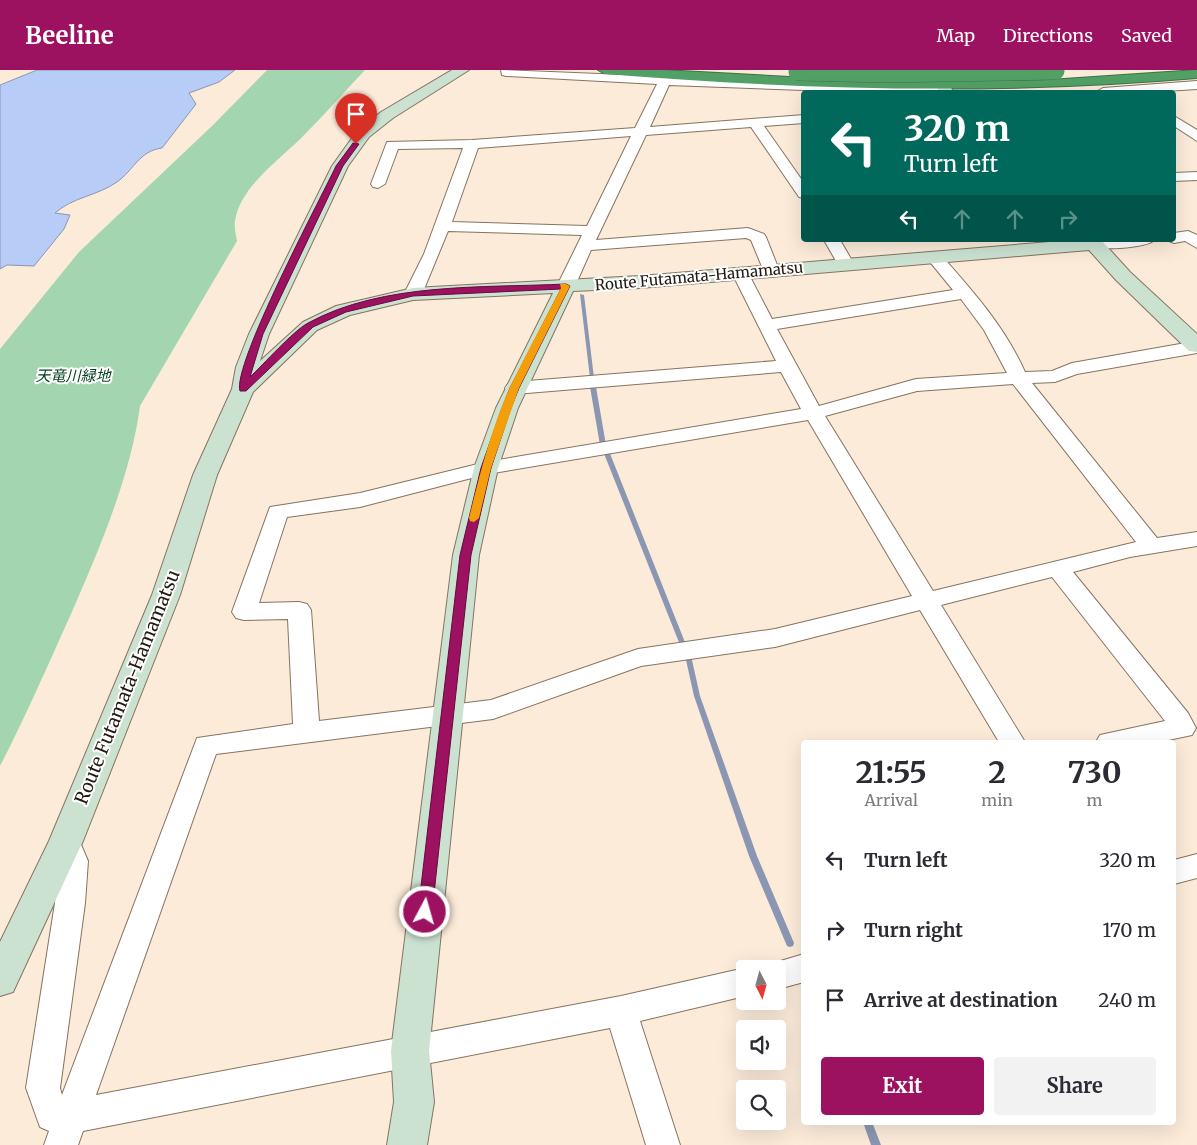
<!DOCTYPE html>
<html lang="en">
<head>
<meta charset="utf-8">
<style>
	:root { --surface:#fff; --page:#f2f2f3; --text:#2b2b33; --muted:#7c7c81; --accent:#9c1160 }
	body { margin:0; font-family:Merriweather,"Noto Sans JP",serif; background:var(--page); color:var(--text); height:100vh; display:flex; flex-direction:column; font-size:19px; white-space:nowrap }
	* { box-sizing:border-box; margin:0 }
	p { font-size:16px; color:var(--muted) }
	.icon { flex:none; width:28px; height:28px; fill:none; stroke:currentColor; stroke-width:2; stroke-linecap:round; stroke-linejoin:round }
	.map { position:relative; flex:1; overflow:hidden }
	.panel { position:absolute; left:801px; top:670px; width:375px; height:385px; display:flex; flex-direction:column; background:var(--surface); border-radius:5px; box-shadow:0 5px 20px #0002 }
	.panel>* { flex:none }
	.guide { position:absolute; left:801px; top:20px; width:375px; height:152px; border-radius:5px; box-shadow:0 5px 20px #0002; background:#00695c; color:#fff; overflow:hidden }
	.needle { width:32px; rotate:174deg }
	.controls { position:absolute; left:736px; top:890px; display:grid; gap:10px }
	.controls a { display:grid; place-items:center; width:50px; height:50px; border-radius:5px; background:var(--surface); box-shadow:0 5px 20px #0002; font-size:25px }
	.pin { position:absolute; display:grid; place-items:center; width:42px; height:42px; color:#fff; margin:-51px -21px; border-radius:50% 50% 50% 0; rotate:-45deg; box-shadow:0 0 5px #0007 }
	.pin .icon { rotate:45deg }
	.me { position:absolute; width:55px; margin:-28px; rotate:6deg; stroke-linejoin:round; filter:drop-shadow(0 0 4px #0008) }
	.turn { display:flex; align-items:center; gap:18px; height:105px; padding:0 20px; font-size:22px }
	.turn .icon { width:65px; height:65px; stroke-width:2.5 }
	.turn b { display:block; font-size:35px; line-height:42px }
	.lanes { display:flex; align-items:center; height:48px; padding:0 20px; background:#0003; justify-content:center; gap:25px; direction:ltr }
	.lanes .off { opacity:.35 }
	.eta { display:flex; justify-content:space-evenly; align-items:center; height:85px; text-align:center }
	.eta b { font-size:30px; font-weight:700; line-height:35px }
	.primary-button { display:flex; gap:10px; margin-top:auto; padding:10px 20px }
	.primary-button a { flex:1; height:58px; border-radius:5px; background:var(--accent); color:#fff; font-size:20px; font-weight:700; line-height:58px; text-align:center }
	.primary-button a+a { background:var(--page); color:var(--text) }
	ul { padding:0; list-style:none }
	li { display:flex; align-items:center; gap:15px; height:70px; padding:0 20px }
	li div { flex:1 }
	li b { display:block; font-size:19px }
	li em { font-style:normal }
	header { display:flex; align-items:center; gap:30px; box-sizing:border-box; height:70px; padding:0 25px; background:var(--accent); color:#fff }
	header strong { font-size:24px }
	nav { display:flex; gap:28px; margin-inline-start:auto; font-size:18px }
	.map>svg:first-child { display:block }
</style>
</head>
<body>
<header>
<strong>Beeline</strong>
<nav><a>Map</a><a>Directions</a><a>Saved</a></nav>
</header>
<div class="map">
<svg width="1197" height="1075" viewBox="0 0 1197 1075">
	<rect width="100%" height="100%" fill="#fcebd9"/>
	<path fill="#a4d5b1" d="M267 0H365C346 20 327 42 307 62 284 87 240 115 235 151 234 157 236 165 237 171L140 336C131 405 99 480 71 544 48 595 26 646 0 696V279L79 182 213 55Z"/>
	<path fill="#b7ccf6" stroke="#8a96b2" d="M37 0H235L219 12 189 23 196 34 162 78C139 81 134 100 117 112 97 126 73 127 55 143L70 145 64 159 34 196 7 195 0 199V15Z"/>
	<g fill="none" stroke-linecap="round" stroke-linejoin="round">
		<path fill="#8a96b2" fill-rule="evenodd" d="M580 224 584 225 594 308 592 309 590 308Z
			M593 315 596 317 606 375 603 377 600 375 590 317Z
			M606 379 609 381 692 590 700 626 757 786 794 873 793 876 790 877 787 876 749 786 694 626 686 590 603 381Z
			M863 1052H872L881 1075H871Z"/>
		<g stroke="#867360" stroke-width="2">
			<path id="street" d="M501 0 946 18 953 22H859L669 15 650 57 804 45V53L764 56 804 113V128L799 127 751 57 646 65 596 170 748 158 764 164 766 167 779 200 777 204H765L751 170 746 168 591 180 575 216 572 220H560L557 216 582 165 448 161 422 224 419 228H407L404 224 424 184 463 78 398 79 385 114 378 118 373 117 371 114 387 72 472 70 635 58 657 14 506 6 502 5ZM631 66 587 156 452 152 478 78Z
				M1197 11V19L1149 22H1096L1103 18Z
				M1174 46 1197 60V71L1174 56Z
				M1197 102V110L1174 111V103Z
				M1188 161 1197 165V178L1185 171 1174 173 1167 170H1174V163Z
				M824 170H840L854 194 852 198H840Z
				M1091 170H1154C1149 178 1091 182 1086 174Z
				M934 182 940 184C972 220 1005 257 1025 302L1052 301 1072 293 1197 271V283L1077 304 1055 312 1032 313 1157 468 1197 462V476L1130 487 1073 502 1188 643 1196 658 1192 665 1159 672H1096L1100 665 1165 651 1052 507 941 535 1025 672H999L920 540 775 577 641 596 493 649 216 684 96 1025 621 926 745 898 748 899H745V926L640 951 680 1075H646L610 958 83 1061 78 1075H44L49 1061 40 1057 26 1018 55 833 58 791 52 771 56 763 66 759 76 763 88 791 85 833 60 1018 62 1025 197 668 293 654 288 549 244 550 236 548 232 542 270 437 360 423 486 392 801 339 781 302 515 324 508 322 505 318 508 314 515 312 776 291 732 203 734 199H746L772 249 953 220 926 187 928 184ZM961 229 984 260 1007 303 916 309 819 336 777 259ZM1013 314 1136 472 933 521 825 346 917 321ZM808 350 912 526 775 559 638 579 491 630 319 651 311 540 307 534 299 532 259 533 287 447 360 437 487 404Z
				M1197 784V808L1174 814V790Z
				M804 884V912L778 919V899H765L767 895Z"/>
		</g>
		<g stroke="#867360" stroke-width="2">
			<path id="secondary" d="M452 0H469L393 48 369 67 348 96 269 264 260 291 303 252 336 236 413 218 640 206 1074 170H1101L1130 202 1197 264V282L1189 281 1116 210 1089 180 640 218 573 221 518 338 498 398 479 485 429 981 434 1032 427 1075H387L394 1032 391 981 453 485 474 398 496 338 553 223 413 230 350 245 317 260 253 322 217 405 180 525 83 771 13 922 0 926V872L49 771 152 525 193 405 232 319 236 297 249 264 332 96 357 61 381 42Z
				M924 0H938L954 22H940Z"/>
		</g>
		<g stroke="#417149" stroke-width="2">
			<path id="highway" d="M598 0H663L827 9 975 11 1049 10 1197 0V8C998 25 804 20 605 4Z"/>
		</g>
		<use href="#street" fill="#fff" fill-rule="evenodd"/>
		<use href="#secondary" fill="#cbe2d1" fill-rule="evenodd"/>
		<use href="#highway" fill="#52a066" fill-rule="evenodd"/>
		<g stroke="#417149" stroke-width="18" stroke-linecap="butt">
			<path id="highway-bridge" d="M797 2 888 4 1056 1"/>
		</g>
		<use href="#highway-bridge" stroke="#52a066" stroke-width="17"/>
	</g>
	<path fill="#9c1160" stroke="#650b3e" d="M353 73 359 74 343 96 263 264 250 307C264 294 293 261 308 253 383 212 483 218 566 214L570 216 519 318 511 338 491 398 471 485 432 842 430 847 425 849 420 847 418 842 460 485 481 398 502 338 510 318 561 219 413 226 346 242 313 257 246 321H240C232 295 320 130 336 96Z"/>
	<path fill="#f59e0b" d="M560 214H566L570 216 519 318 491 398 479 448 474 452 470 451 469 448C480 404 491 359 510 317 526 284 544 251 561 218Z"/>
	<g text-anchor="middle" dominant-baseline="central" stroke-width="4" stroke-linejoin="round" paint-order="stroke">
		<g font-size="15" fill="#211912" stroke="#fff">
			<text transform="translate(699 206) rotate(-5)">Route Futamata-Hamamatsu</text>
		</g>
		<g font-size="15" font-style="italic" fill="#074120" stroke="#fff">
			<text x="73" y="305">天竜川緑地</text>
		</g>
		<g font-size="18" fill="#211912" stroke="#fff">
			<text transform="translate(127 617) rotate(-68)">Route Futamata-Hamamatsu</text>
		</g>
	</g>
</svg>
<div class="controls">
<a><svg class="needle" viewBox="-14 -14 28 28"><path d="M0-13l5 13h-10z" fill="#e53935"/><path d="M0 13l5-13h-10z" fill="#7c7c81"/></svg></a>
<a><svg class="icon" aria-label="sound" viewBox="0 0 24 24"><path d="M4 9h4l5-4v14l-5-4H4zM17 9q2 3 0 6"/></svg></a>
<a><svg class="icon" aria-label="search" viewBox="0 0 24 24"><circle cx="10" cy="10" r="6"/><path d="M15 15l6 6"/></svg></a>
</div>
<div class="pin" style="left:356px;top:74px;background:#d93025"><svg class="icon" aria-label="arrive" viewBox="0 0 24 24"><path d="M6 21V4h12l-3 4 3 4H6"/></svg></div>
<svg class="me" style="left:425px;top:842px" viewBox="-20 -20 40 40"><circle r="17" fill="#9c1160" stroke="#fff" stroke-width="3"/><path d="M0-11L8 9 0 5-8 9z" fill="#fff"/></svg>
<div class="guide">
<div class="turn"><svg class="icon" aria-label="left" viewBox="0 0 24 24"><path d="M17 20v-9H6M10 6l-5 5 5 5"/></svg><div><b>320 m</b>Turn left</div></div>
<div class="lanes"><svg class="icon" aria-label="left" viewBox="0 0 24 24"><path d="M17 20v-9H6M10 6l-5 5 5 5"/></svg><svg class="icon off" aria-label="ahead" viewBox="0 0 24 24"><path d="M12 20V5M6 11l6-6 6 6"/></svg><svg class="icon off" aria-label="ahead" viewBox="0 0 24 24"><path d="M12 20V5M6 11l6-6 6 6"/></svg><svg class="icon off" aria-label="right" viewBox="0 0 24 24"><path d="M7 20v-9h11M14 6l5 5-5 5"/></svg></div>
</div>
<section class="panel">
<div class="eta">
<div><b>21:55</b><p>Arrival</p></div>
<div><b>2</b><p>min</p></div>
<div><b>730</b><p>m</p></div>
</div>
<ul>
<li><svg class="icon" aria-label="left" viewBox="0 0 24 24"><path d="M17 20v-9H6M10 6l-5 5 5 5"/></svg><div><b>Turn left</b></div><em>320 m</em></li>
<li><svg class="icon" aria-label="right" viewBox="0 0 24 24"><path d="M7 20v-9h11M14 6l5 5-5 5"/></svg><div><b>Turn right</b></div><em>170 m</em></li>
<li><svg class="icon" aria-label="arrive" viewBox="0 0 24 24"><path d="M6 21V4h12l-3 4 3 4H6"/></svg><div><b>Arrive at destination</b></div><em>240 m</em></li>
</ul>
<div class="primary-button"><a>Exit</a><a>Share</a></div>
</section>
</div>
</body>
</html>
